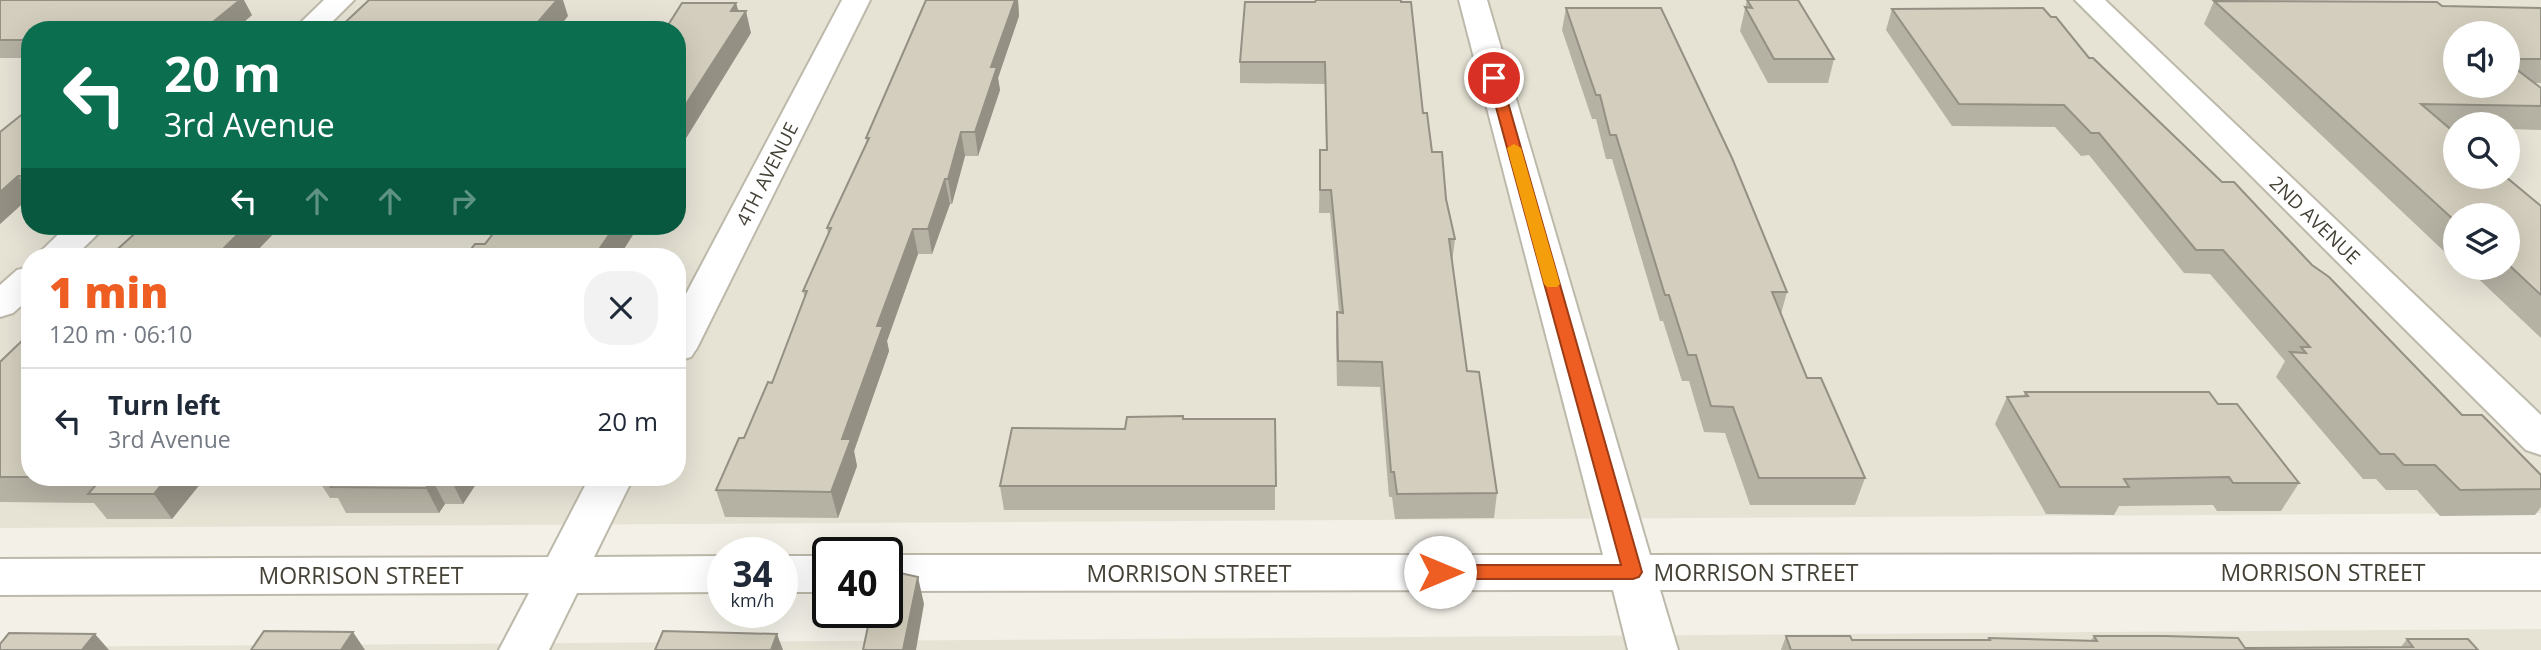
<!DOCTYPE html>
<html lang="en">
<head>
<meta charset="utf-8">
<style>
	:root { --surface:#fff; --page:#f2f2f3; --text:#1f2937; --muted:#747a83; --line:#e0e1e3; --accent:#ee5d22 }
	body { margin:0; font-family:"Open Sans",sans-serif; background:var(--page); color:var(--text); height:100vh; display:flex; flex-direction:column; font-size:26px; white-space:nowrap }
	* { box-sizing:border-box; margin:0 }
	p { font-size:23px; color:var(--muted) }
	.icon { flex:none; width:38px; height:38px; fill:none; stroke:currentColor; stroke-width:2; stroke-linecap:round; stroke-linejoin:round }
	.map { position:relative; flex:1; overflow:hidden }
	.panel { position:absolute; left:21px; top:248px; width:665px; height:238px; display:flex; flex-direction:column; background:var(--surface); border-radius:28px; box-shadow:0 7px 28px #0002 }
	.panel>* { flex:none }
	.hud { position:absolute; left:21px; top:21px; width:665px; height:214px; border-radius:28px; box-shadow:0 7px 28px #0002; background:#0b6e4f; color:#fff; overflow:hidden }
	.fabs { position:absolute; left:2443px; top:21px; display:grid; gap:14px }
	.fabs a { display:grid; place-items:center; width:77px; height:77px; border-radius:50%; background:var(--surface); box-shadow:0 7px 28px #0002; font-size:35px }
	.speed { position:absolute; left:707px; top:537px; display:flex; gap:14px; font-size:35px; font-weight:700; text-align:center }
	.speed>* { display:grid; place-content:center; width:91px; height:91px; border-radius:50%; background:var(--surface); box-shadow:0 7px 28px #0002; line-height:1 }
	.speed small { font-size:18px; font-weight:400 }
	.speed .limit { border:4px solid #111; border-radius:10px; background:#fff; color:#111 }
	.pin { position:absolute; display:grid; place-items:center; width:60px; height:60px; color:#fff; margin:-30px; border:4px solid #fff; border-radius:50%; box-shadow:0 2px 7px #0007 }
	.me { position:absolute; width:77px; margin:-38px; rotate:90deg; stroke-linejoin:round; filter:drop-shadow(0 0 5px #0008) }
	.turn { display:flex; align-items:center; gap:24px; height:147px; padding:0 28px; font-size:32px }
	.turn .icon { width:91px; height:91px; stroke-width:2.5 }
	.turn b { display:block; font-size:49px; line-height:60px }
	.lanes { display:flex; align-items:center; height:66px; padding:0 28px; background:#0003; justify-content:center; gap:35px; direction:ltr }
	.lanes .off { opacity:.35 }
	.round { display:grid; place-items:center; flex:none; width:74px; height:74px; border-radius:28px; background:var(--page) }
	.headline { display:flex; align-items:center; justify-content:space-between; height:119px; padding:0 28px }
	h1 { font-size:42px; font-weight:800; line-height:52px; color:var(--accent) }
	ul { padding:0; list-style:none }
	li { display:flex; align-items:center; gap:21px; height:105px; padding:0 28px; border-top:2px solid var(--line) }
	li div { flex:1 }
	li b { display:block; font-size:26px }
	li em { font-style:normal }
	.map>svg:first-child { display:block }
</style>
</head>
<body>
<div class="map">
<svg width="2541" height="650" viewBox="0 0 2541 650">
	<rect width="100%" height="100%" fill="#f2f0e7"/>
	<path fill="#e6e3d5" fill-rule="evenodd" d="M0 0H2541V513L0 528ZM30 30H677V226H30ZM2455 33H2508V86H2455ZM2455 124H2508V177H2455ZM2455 215H2508V268H2455ZM30 257H677V478H30Z
		M2541 629V650H0V647Z"/>
	<g fill="none" stroke-linecap="round" stroke-linejoin="round">
		<g stroke="#bdb9aa" stroke-width="4">
			<path id="minor" d="M324 0H354L324 30H293Z
				M842 0H870L697 348 691 357 677 361V311Z
				M1459 0H1487L1650 555 2541 554V590H1660L1678 650H1628L1613 590 887 591V555H1603Z
				M2075 0H2105L2541 415V455L2526 450Z
				M67 226H106L74 257H35Z
				M30 267V298L13 313 0 317V285L17 270Z
				M589 478H633L594 557 723 556V592L577 593 549 650H499L529 593 0 595V559L548 557Z
				M782 556H828V592H782Z"/>
		</g>
		<use href="#minor" fill="#fff" fill-rule="evenodd"/>
	</g>
	<path fill="#b5b1a3" fill-rule="evenodd" d="M0 0 252 15 235 30H30V58H0Z
		M926 0H1018L1019 16 998 78 1000 90 978 156H965L952 204H950L932 254H918L887 341 889 351 854 451 857 466 838 518 725 517 716 490 744 438 772 383 805 299 803 291 828 234 827 228 867 144 866 138Z
		M1747 0 1834 59 1828 83H1768L1740 31Z
		M2214 1 2541 8V83H2534L2541 88V130L2508 129V124H2455V129L2450 128 2541 206V338L2467 268H2508V215H2455V257L2449 256 2204 24ZM2508 33V86H2455Z
		M1245 2 1423 113 1432 152 1446 199 1455 239 1452 263 1467 371 1497 493 1494 518 1395 519 1392 497H1389L1380 387 1337 386 1336 337 1337 312H1339L1330 213H1319L1320 150H1326L1325 84 1240 83V62Z
		M1566 8 1787 292 1781 314 1807 378 1865 478 1855 505H1750L1725 433 1704 432 1689 381H1682L1663 321H1660L1612 159H1606L1596 119H1592L1562 30Z
		M1892 9 2089 58 2312 265 2462 415 2541 475V507L2535 515 2440 516 2417 490H2386L2376 479H2363L2276 377 2285 361 2210 274 2184 273 2089 155 2081 156 2055 127 1952 126 1886 30Z
		M30 108V197L0 224Z
		M0 362 30 478H205L172 519H107L94 503 0 502Z
		M2025 392 2299 483 2281 511H2217L2213 505 2119 506 2114 515 2046 514 1995 424 2007 397H2023Z
		M1183 419H1275V510H1004L1000 486 1125 429Z
		M317 478H480L463 504H445L439 513H346L338 498H330Z
		M1786 636 1852 640H1988L1989 638 2091 640 2094 636 2245 648 2401 647 2407 639 2478 650H1781Z"/>
	<path fill="#949084" d="M240 0H244L252 15 235 30H203Z
		M557 0H563L568 16 557 30H531Z
		M1015 0H1018L1019 16 998 78 1000 90 978 156 975 132 991 67Z
		M736 3 741 19 746 11 751 33 677 153V118L731 11Z
		M961 132 965 156 952 204 948 179Z
		M30 169V189L21 176Z
		M18 176 30 194V197L0 224V192Z
		M945 179 950 204 932 254 928 229Z
		M246 226H281L251 257H215Z
		M615 226H638V227L619 257H594Z
		M913 229 918 254 887 341 889 351 854 451 857 466 838 518 831 492 842 439 877 326Z
		M167 478H205L172 519 154 494Z
		M450 478H480L463 504Z
		M432 479 445 504 439 513 426 488Z
		M918 577 924 604 916 650H903Z
		M353 632 365 650H341Z
		M95 634 109 650H82Z
		M777 634 783 650H771Z"/>
	<path fill="#d3cebd" stroke="#949084" stroke-width="2" d="M0 0H240L203 30H30V40H0Z
		M369 0H557L531 30H337Z
		M926 0H1015L991 67H997L975 132H961L948 179H945L928 229H913L877 326H883L842 439H851L831 492 716 490 739 438H744L768 382 772 383 807 291H803L831 228H827L869 138H866Z
		M1316 0H1401V2H1411L1423 113H1427L1432 152H1442L1446 199 1455 239H1449L1467 371 1479 372 1497 493 1397 494 1394 472H1391L1382 362 1338 361 1337 312 1343 313 1331 190H1320V150H1327L1325 62H1240L1245 2H1315Z
		M1747 0H1798L1834 59H1774L1745 7 1752 8Z
		M2214 1 2437 2 2442 6 2541 8V59H2508V33H2455V86H2508V63L2541 88V106L2421 104 2455 133V177H2506L2541 206V295L2508 264V215H2455V221Z
		M682 3H736L731 11H746L677 118V30H665Z
		M1566 8H1661L1732 158 1787 292H1772L1807 378H1821L1865 478H1759L1733 407 1711 406 1696 355H1688L1669 295H1665L1616 135H1610L1600 95H1596Z
		M2043 8 2051 17H2056L2089 58H2093L2222 182H2234L2312 265 2329 277 2462 415H2482L2541 475V489L2460 490 2435 465H2404L2394 454H2380L2290 352 2306 353 2301 347H2310L2223 250H2196L2099 133H2091L2064 105 1959 104 1892 9Z
		M30 108V169L21 176H18L0 192V132Z
		M143 226H246L215 257H109Z
		M499 226H615L594 257H465L475 244H485Z
		M30 333V477H0V362Z
		M2025 392H2209L2218 404H2237L2299 483H2233L2229 477 2124 479 2129 487H2060L2007 397 2028 396Z
		M1183 416V419H1275L1276 486H1000L1012 428 1125 429 1127 417Z
		M102 478H167L154 494H88Z
		M338 478H451L432 479 426 488 331 487Z
		M887 570 918 577 903 650H863L871 612H887Z
		M264 631 353 632 341 650H251Z
		M663 631 777 634 771 650H655Z
		M9 633 95 634 82 650H0V644Z
		M1786 636H1850L1852 640H1990L1989 638 2097 641 2094 636H2165L2238 638 2245 648 2413 647 2407 639H2468L2478 650H1791Z"/>
	<path fill="#ee5d22" stroke="#9b3c16" stroke-width="2" d="M1494 74 1501 78 1642 572 1639 577 1633 579H1440L1434 577 1431 572 1434 567 1440 565H1621L1488 78Z"/>
	<path fill="#f59e0b" d="M1514 144 1521 148 1560 284 1557 287H1547L1544 284 1507 148Z"/>
	<g text-anchor="middle" dominant-baseline="central" stroke-width="6" stroke-linejoin="round" paint-order="stroke">
		<g font-size="19" fill="#454136" stroke="#fff">
			<text transform="translate(767 174) rotate(-63)">4TH AVENUE</text>
			<text transform="translate(2315 220) rotate(44)">2ND AVENUE</text>
		</g>
		<g font-size="23" fill="#454136" stroke="#fff">
			<text x="1756" y="572">MORRISON STREET</text>
			<text x="2323" y="572">MORRISON STREET</text>
			<text x="1189" y="573">MORRISON STREET</text>
			<text x="361" y="575">MORRISON STREET</text>
		</g>
	</g>
</svg>
<div class="fabs">
<a><svg class="icon" aria-label="sound" viewBox="0 0 24 24"><path d="M4 9h4l5-4v14l-5-4H4zM17 9q2 3 0 6"/></svg></a>
<a><svg class="icon" aria-label="search" viewBox="0 0 24 24"><circle cx="10" cy="10" r="6"/><path d="M15 15l6 6"/></svg></a>
<a><svg class="icon" aria-label="layers" viewBox="0 0 24 24"><path d="M12 4l9 5-9 5-9-5zM3 14l9 5 9-5"/></svg></a>
</div>
<div class="speed"><div>34<small>km/h</small></div><div class="limit">40</div></div>
<div class="pin" style="left:1494px;top:78px;background:#d93025"><svg class="icon" aria-label="arrive" viewBox="0 0 24 24"><path d="M6 21V4h12l-3 4 3 4H6"/></svg></div>
<svg class="me" style="left:1440px;top:572px" viewBox="-20 -20 40 40"><circle r="19" fill="#fff"/><path d="M0-13L10 11 0 6-10 11z" fill="#ee5d22"/></svg>
<div class="hud">
<div class="turn"><svg class="icon" aria-label="left" viewBox="0 0 24 24"><path d="M17 20v-9H6M10 6l-5 5 5 5"/></svg><div><b>20 m</b>3rd Avenue</div></div>
<div class="lanes"><svg class="icon" aria-label="left" viewBox="0 0 24 24"><path d="M17 20v-9H6M10 6l-5 5 5 5"/></svg><svg class="icon off" aria-label="ahead" viewBox="0 0 24 24"><path d="M12 20V5M6 11l6-6 6 6"/></svg><svg class="icon off" aria-label="ahead" viewBox="0 0 24 24"><path d="M12 20V5M6 11l6-6 6 6"/></svg><svg class="icon off" aria-label="right" viewBox="0 0 24 24"><path d="M7 20v-9h11M14 6l5 5-5 5"/></svg></div>
</div>
<section class="panel">
<div class="headline"><div><h1>1 min</h1><p>120 m · 06:10</p></div><a class="round"><svg class="icon" aria-label="close" viewBox="0 0 24 24"><path d="M6 6l12 12M18 6L6 18"/></svg></a></div>
<ul>
<li><svg class="icon" aria-label="left" viewBox="0 0 24 24"><path d="M17 20v-9H6M10 6l-5 5 5 5"/></svg><div><b>Turn left</b><p>3rd Avenue</p></div><em>20 m</em></li>
</ul>
</section>
</div>
</body>
</html>
